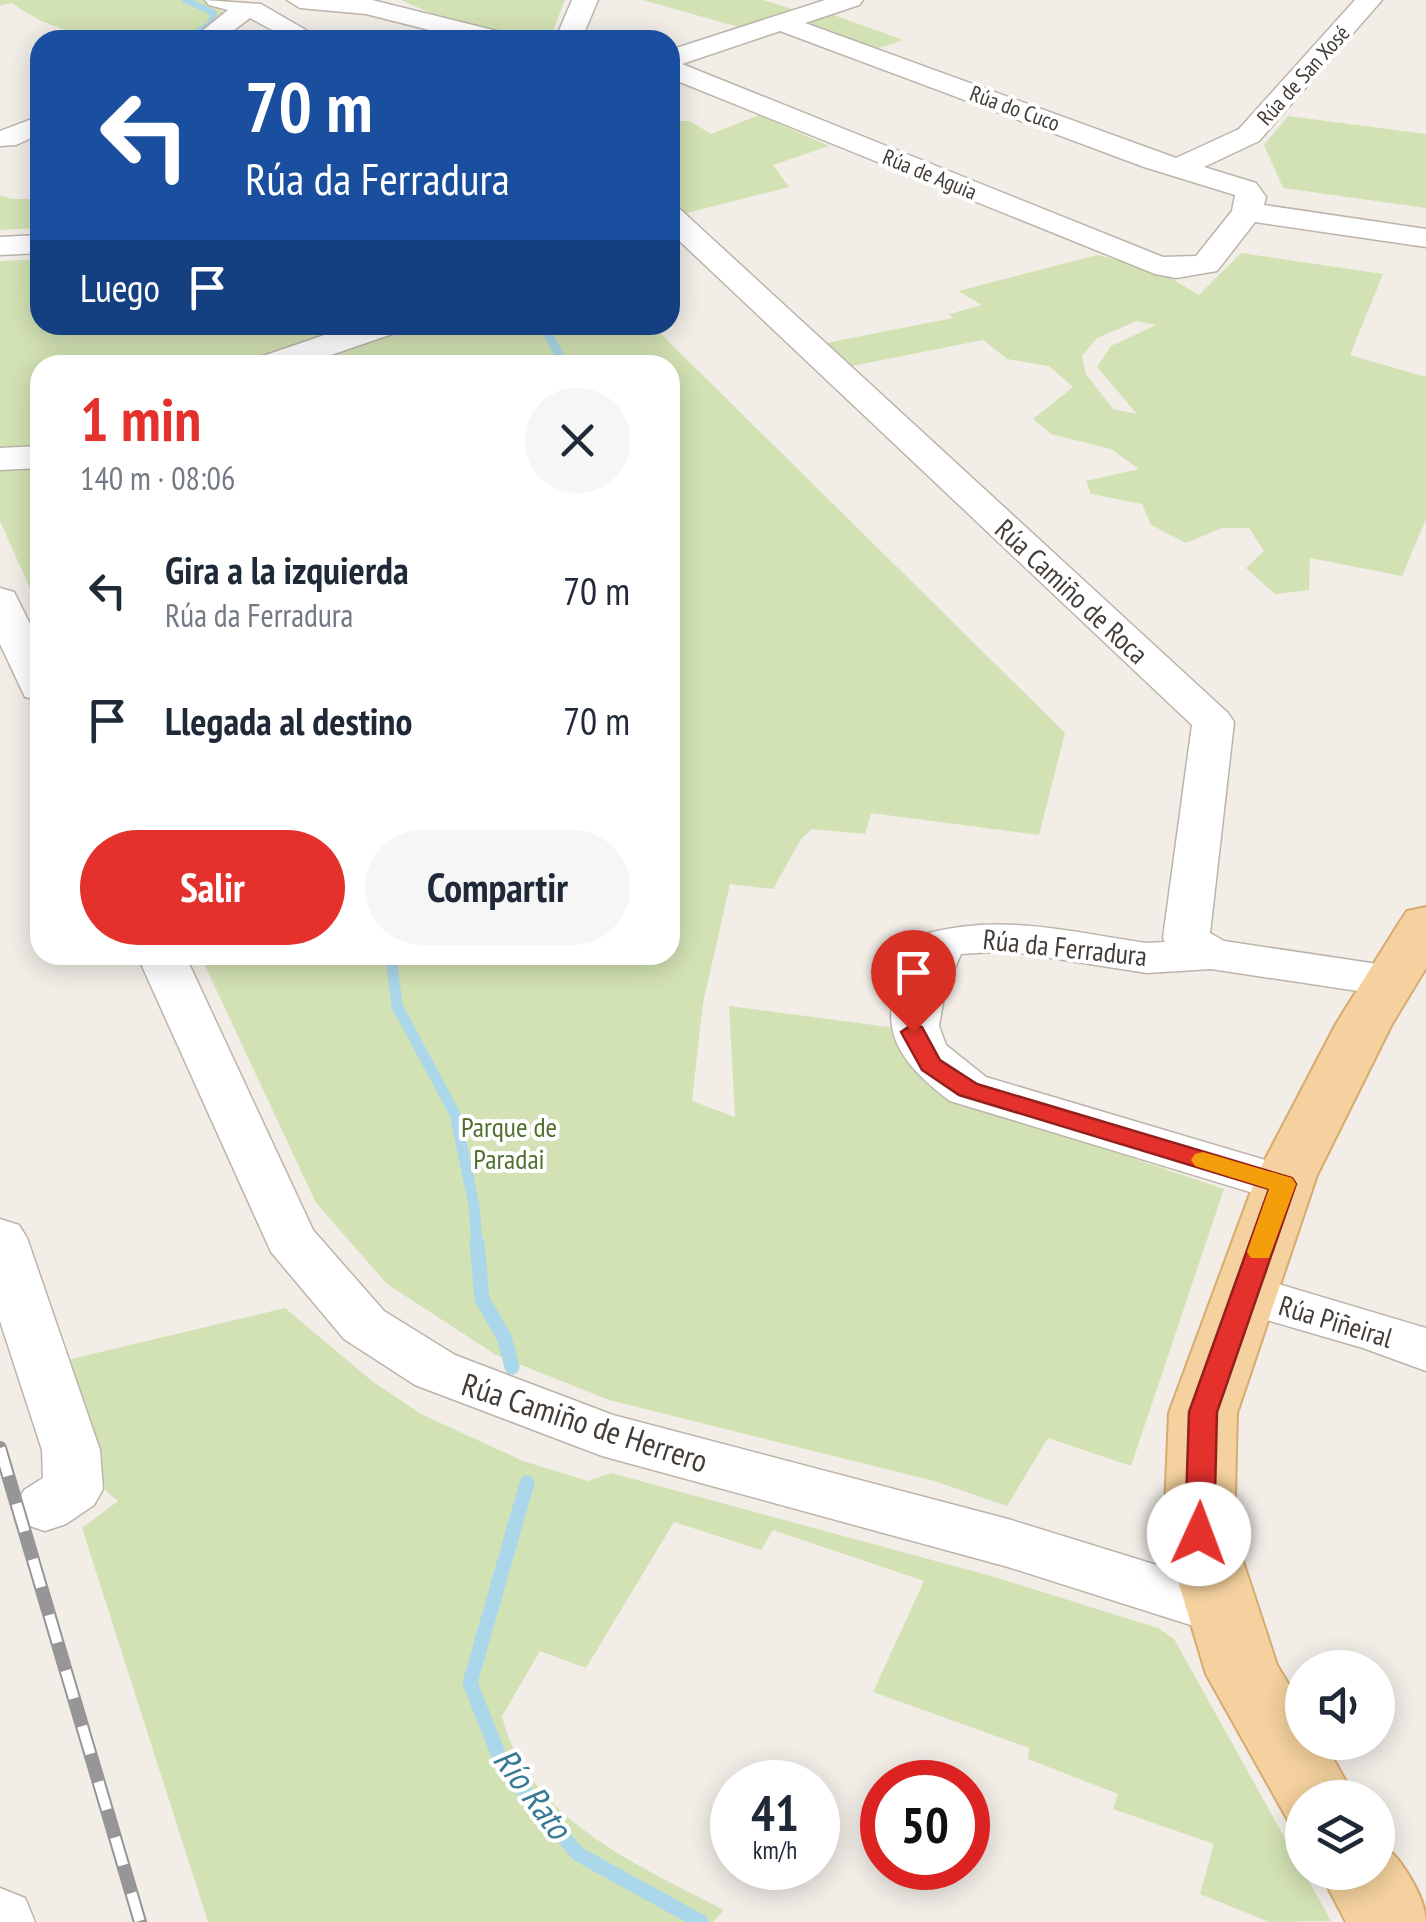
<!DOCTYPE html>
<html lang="es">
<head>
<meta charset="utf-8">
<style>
	:root { --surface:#fff; --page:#f6f6f7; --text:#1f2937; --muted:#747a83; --accent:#e4312c }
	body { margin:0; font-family:"PT Sans Narrow",sans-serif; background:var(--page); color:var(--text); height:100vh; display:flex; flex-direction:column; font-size:38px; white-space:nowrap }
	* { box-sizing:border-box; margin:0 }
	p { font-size:32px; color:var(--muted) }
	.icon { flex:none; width:55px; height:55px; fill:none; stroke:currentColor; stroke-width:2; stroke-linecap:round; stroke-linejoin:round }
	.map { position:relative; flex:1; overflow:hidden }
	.drawer { position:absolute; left:30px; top:355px; width:650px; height:610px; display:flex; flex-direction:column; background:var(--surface); border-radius:30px; box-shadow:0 5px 25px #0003 }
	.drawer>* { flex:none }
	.guide { position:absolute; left:30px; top:30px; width:650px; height:305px; border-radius:30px; box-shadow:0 5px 25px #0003; background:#1a4fa0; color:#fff; overflow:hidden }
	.tools { position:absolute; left:1285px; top:1650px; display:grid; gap:20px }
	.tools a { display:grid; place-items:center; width:110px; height:110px; border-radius:50%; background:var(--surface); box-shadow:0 5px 25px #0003; font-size:50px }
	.speed { position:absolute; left:710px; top:1760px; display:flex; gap:20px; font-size:50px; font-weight:700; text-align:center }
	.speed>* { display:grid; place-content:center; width:130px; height:130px; border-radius:50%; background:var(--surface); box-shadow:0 5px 25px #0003; line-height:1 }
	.speed small { font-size:25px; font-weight:400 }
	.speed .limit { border:15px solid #d22; background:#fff; color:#111 }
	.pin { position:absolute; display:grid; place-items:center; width:85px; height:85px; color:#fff; margin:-102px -42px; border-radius:50% 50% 50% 0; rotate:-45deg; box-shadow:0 0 10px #0007 }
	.pin .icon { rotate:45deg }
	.me { position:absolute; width:110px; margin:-55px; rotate:2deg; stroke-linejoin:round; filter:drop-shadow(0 0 8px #0008) }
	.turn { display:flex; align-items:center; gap:35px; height:210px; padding:0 50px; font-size:45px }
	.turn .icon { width:130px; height:130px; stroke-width:2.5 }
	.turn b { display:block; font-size:70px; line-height:85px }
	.then { display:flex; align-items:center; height:95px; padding:0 50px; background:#0003; gap:20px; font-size:38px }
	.round { display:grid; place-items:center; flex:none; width:105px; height:105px; border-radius:52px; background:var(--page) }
	.headline { display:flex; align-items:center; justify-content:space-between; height:170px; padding:0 50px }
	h1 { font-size:60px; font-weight:600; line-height:75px; color:var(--accent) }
	.primary-button { display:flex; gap:20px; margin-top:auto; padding:20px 50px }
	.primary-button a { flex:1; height:115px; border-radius:60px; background:var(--accent); color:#fff; font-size:40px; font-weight:600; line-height:115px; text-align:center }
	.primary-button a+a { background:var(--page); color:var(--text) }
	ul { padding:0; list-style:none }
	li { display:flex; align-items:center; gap:30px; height:130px; padding:0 50px }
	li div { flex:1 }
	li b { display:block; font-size:38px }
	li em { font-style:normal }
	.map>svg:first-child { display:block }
</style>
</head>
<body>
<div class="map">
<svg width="1426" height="1922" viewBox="0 0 1426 1922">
	<rect width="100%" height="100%" fill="#f2ede7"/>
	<path fill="#d3e2b4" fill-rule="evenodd" d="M0 0H204L225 13 199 40H91L39 20 11 3 0 6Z
		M401 0H565L549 40C501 40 444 20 401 0Z
		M643 0H763L801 12 749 30Z
		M831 14 903 40 876 49 810 27 808 22Z
		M759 115 829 146 773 165 789 187 683 214C661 194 670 149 670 121H690L711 134Z
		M1288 116 1426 134V208L1283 188 1264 145Z
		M0 195 11 199H40V228L0 230Z
		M1241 253 1383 274 1350 355 1426 377V519L1402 576 1310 558 1309 590 1275 594 1246 568 1264 551 1249 528H1222L1186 543 1151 525 1142 504 1091 494 1086 481 1139 469 1111 449 1051 434 1033 419 1073 387 1049 366 1007 359 983 340 852 366 826 343 953 318 949 314 982 305 958 291 1097 255 1159 271 1199 295ZM1137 321 1156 325 1111 346 1097 367 1137 414 1113 409 1086 374 1082 356 1097 338Z
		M40 259V325H652L1065 733 1039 835 871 813 865 834 812 829 801 839 773 889 730 884 703 1003 692 1101 735 1117 729 1006 904 1029 971 1104 1224 1189 1131 1466 1048 1438 1007 1506 934 1481 609 1400 496 1355 387 1284 316 1203 200 955H670V365H40V611L0 521V261Z
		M285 1308 372 1381 421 1414 523 1461 588 1481 611 1473 991 1576 1158 1628 1174 1639 1331 1921 1269 1922 1200 1894 1214 1844 1113 1809 1118 1794 1028 1759 1029 1748 873 1692 924 1581 773 1530 761 1550 674 1522 586 1668 540 1651 502 1716C526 1818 639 1866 724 1910L713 1922H208L82 1528 118 1501 107 1492 46 1365Z"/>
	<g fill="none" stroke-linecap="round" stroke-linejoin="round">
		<path stroke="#aad7e9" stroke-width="6" d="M185 0 214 13 210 24 186 40"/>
		<path stroke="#aad7e9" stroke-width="9" d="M543 325 565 365"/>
		<path stroke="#aad7e9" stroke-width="11" d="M391 955 397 1006 455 1114 474 1205 477 1245"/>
		<path stroke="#aad7e9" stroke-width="15" d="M477 1243 482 1299 504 1337 512 1367
			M527 1483 470 1683 503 1766 578 1854 701 1922"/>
		<g stroke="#bcb4ab" stroke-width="3">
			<path id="minor" d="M205 0 261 4 323 40H291L250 18 221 40H191L228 10 209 5Z
				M287 0H372L509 34 513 40H469L366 14 300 8Z
				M572 0H598L581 40H555Z
				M825 0H863L859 5 805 23 1176 158 1239 129 1355 0H1382L1259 141 1204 167 1256 183 1266 197 1264 205 1426 229V247L1255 222 1217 271 1176 278 1155 274 670 78V50ZM780 31 1144 167 1235 195 1232 211 1196 256 1163 257 682 64Z
				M40 116V134L16 145 0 146V131Z
				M670 207 681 210 1228 713 1234 722 1210 933 1224 941 1391 966 1408 970 1415 981 1408 992 1391 996 1211 969 1147 973 1006 951 961 954 945 991 939 1026 946 1045 986 1077 1302 1171 1309 1184 1302 1197 1283 1202 950 1101C878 1047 875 1008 925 934 1003 913 1069 932 1147 943L1165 942 1163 938 1192 725 670 232Z
				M40 235V253L0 255V237Z
				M354 325H402L398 332 302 365H252L257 358Z
				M40 446V468L0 470V448Z
				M0 588 14 592 40 644V700L25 697 0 644Z
				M137 955H185L313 1230 384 1311 455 1355 613 1415 1008 1519 1247 1593 1256 1611 1247 1629 1225 1636 1008 1567 602 1456 415 1385 344 1339 271 1252Z
				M0 1219 19 1225 27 1238 100 1450 103 1489 94 1505 66 1524 45 1531 24 1524 15 1507 24 1490 43 1478 42 1450 0 1321Z
				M1245 1274 1426 1328V1371L1363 1348 1225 1308 1217 1294 1225 1280Z
				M0 1888 25 1898 35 1922H0Z"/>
		</g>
		<g stroke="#d7ab70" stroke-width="4">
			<path id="major" d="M1426 907V968L1392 1024 1317 1175 1237 1413 1234 1534 1277 1665 1302 1707V1742H1324L1355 1798H1302V1827L1289 1822 1206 1674 1164 1534 1169 1413 1257 1175 1336 1024 1399 923 1407 911Z
				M1378 1843C1399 1851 1426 1899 1426 1922H1346L1320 1872H1378Z"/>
		</g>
		<use href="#minor" fill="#fff" fill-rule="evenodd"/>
		<use href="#major" fill="#f4d19e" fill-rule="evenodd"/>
		<g stroke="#969696" stroke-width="14">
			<path id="rail" d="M0 1448 140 1922"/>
		</g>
		<use href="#rail" stroke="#fff" stroke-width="10" stroke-dasharray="29" stroke-linecap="butt"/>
	</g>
	<path fill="#e4312c" stroke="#94201d" stroke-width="2.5" d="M913 1024 922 1027 940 1060 977 1084 1292 1178 1296 1184 1217 1412 1214 1534 1210 1542 1199 1546 1189 1542 1185 1534 1189 1412 1269 1189 959 1095 922 1070 901 1032Z"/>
	<path fill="#f59e0b" d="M1203 1152 1292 1178 1296 1184 1269 1258H1251L1247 1252 1269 1189 1195 1166 1191 1160 1195 1154Z"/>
	<g text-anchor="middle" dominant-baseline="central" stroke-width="8" stroke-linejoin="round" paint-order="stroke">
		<g font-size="22" fill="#443d37" stroke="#fff">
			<text transform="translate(1303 75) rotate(-48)">Rúa de San Xosé</text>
			<text transform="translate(1015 108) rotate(20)">Rúa do Cuco</text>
			<text transform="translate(930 174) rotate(22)">Rúa de Aguia</text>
		</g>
		<g font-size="28" fill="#443d37" stroke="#fff">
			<text transform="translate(1072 591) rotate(43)">Rúa Camiño de Roca</text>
			<text transform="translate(1065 947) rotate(6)">Rúa da Ferradura</text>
			<text transform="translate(1336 1321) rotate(17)">Rúa Piñeiral</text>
		</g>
		<g font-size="28" fill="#507030" stroke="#fff">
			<text x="509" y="1126">Parque de<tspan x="509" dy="32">Paradai</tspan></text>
		</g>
		<g font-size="32" fill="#443d37" stroke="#fff">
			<text transform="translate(585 1422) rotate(18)">Rúa Camiño de Herrero</text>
		</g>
		<g font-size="35" font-style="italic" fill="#377a96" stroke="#fff">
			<text transform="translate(533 1793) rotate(53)">Río Rato</text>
		</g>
	</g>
</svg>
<div class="tools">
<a><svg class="icon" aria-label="sound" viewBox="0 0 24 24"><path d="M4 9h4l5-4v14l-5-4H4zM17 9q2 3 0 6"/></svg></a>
<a><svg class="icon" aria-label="layers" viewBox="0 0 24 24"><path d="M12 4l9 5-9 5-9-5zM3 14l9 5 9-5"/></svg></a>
</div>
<div class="speed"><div>41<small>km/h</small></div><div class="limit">50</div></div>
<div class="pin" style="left:913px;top:1032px;background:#d93025"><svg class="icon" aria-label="arrive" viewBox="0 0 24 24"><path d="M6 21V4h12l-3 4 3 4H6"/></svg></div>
<svg class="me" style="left:1199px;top:1534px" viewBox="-20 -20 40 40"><circle r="19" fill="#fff"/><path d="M0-13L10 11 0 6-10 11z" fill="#e4312c"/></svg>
<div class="guide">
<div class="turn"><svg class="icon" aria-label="left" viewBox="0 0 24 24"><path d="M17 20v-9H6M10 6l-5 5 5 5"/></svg><div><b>70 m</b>Rúa da Ferradura</div></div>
<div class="then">Luego<svg class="icon" aria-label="arrive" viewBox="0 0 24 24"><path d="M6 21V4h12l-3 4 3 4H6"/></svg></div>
</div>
<section class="drawer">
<div class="headline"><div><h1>1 min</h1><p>140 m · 08:06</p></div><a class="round"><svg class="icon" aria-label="close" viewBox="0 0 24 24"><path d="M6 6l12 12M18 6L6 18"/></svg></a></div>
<ul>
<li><svg class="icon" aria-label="left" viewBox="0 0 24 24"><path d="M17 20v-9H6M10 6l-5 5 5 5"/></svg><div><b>Gira a la izquierda</b><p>Rúa da Ferradura</p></div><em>70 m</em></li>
<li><svg class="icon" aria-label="arrive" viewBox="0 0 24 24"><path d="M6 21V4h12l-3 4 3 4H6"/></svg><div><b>Llegada al destino</b></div><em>70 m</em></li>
</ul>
<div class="primary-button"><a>Salir</a><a>Compartir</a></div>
</section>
</div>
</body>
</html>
